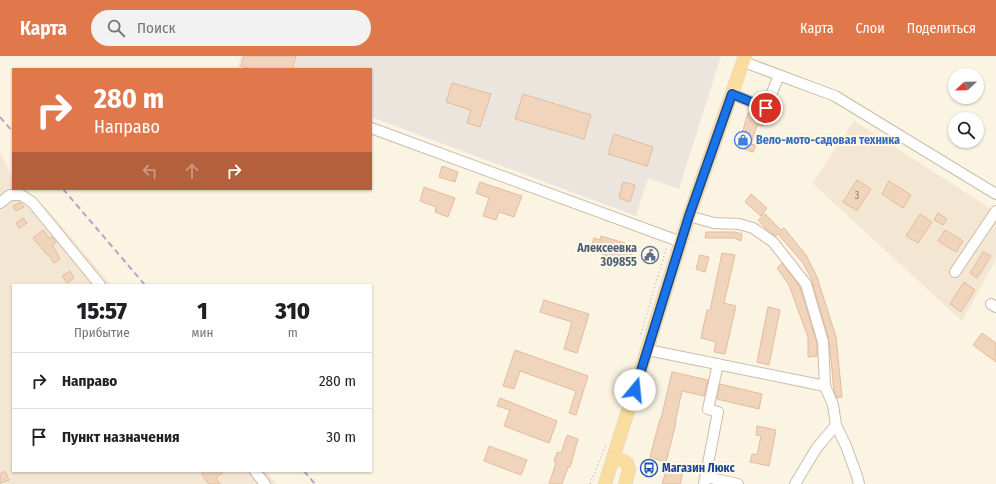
<!DOCTYPE html>
<html lang="ru">
<head>
<meta charset="utf-8">
<style>
	:root { --surface:#fff; --page:#f2f2f2; --text:#202124; --muted:#757577; --line:#e0e0e0; --accent:#e1784c }
	body { margin:0; font-family:"Fira Sans Condensed",sans-serif; background:var(--page); color:var(--text); height:100vh; display:flex; flex-direction:column; font-size:15px; white-space:nowrap }
	* { box-sizing:border-box; margin:0 }
	p { font-size:13px; color:var(--muted) }
	.icon { flex:none; width:22px; height:22px; fill:none; stroke:currentColor; stroke-width:2; stroke-linecap:round; stroke-linejoin:round }
	.map { position:relative; flex:1; overflow:hidden }
	.drawer { position:absolute; left:12px; top:228px; width:360px; height:188px; display:flex; flex-direction:column; background:var(--surface); border-radius:0px; box-shadow:0 1px 3px #0004 }
	.drawer>* { flex:none }
	.guide { position:absolute; left:12px; top:12px; width:360px; height:122px; border-radius:0px; box-shadow:0 1px 3px #0004; background:#e1784c; color:#fff; overflow:hidden }
	.needle { width:26px; rotate:248deg }
	.tools { position:absolute; left:948px; top:12px; display:grid; gap:8px }
	.tools a { display:grid; place-items:center; width:36px; height:36px; border-radius:50%; background:var(--surface); box-shadow:0 1px 3px #0004; font-size:20px }
	.pin { position:absolute; display:grid; place-items:center; width:34px; height:34px; color:#fff; margin:-17px; border:2px solid #fff; border-radius:50%; box-shadow:0 1px 4px #0007 }
	.me { position:absolute; width:44px; margin:-22px; rotate:17deg; stroke-linejoin:round; filter:drop-shadow(0 0 3px #0008) }
	.turn { display:flex; align-items:center; gap:14px; height:84px; padding:0 16px; font-size:18px }
	.turn .icon { width:52px; height:52px; stroke-width:2.5 }
	.turn b { display:block; font-size:28px; line-height:34px }
	.lanes { display:flex; align-items:center; height:38px; padding:0 16px; background:#0003; justify-content:center; gap:20px; direction:ltr }
	.lanes .off { opacity:.35 }
	.eta { display:flex; justify-content:space-evenly; align-items:center; height:68px; text-align:center }
	.eta b { font-size:24px; font-weight:800; line-height:28px }
	ul { padding:0; list-style:none }
	li { display:flex; align-items:center; gap:12px; height:56px; padding:0 16px; border-top:1px solid var(--line) }
	li div { flex:1 }
	li b { display:block; font-size:15px }
	li em { font-style:normal }
	header { display:flex; align-items:center; gap:24px; box-sizing:border-box; height:56px; padding:0 20px; background:var(--accent); color:#fff }
	header strong { font-size:19px }
	nav { display:flex; gap:22px; margin-inline-start:auto; font-size:14px }
	.search { width:280px; height:36px; background:var(--page); display:flex; align-items:center; gap:10px; box-sizing:border-box; padding:0 14px; border-radius:22px; color:var(--muted); font-size:15px }
	.map>svg:first-child { display:block }
</style>
</head>
<body>
<header>
<strong>Карта</strong>
<div class="search"><svg class="icon" aria-label="search" viewBox="0 0 24 24"><circle cx="10" cy="10" r="6"/><path d="M15 15l6 6"/></svg>Поиск</div>
<nav><a>Карта</a><a>Слои</a><a>Поделиться</a></nav>
</header>
<div class="map">
<svg width="996" height="428" viewBox="0 0 996 428">
	<rect width="100%" height="100%" fill="#fbf4e3"/>
	<path fill="#f3e6d2" d="M854 65 996 156V203L962 265 812 127Z
		M0 96 13 122V133H25L49 155 111 229H13V415H266L277 428H0Z"/>
	<path fill="#ebe5de" d="M241 0H721L679 133 648 122 636 160 371 61V13H244L238 11Z"/>
	<path fill="#f0d4bc" stroke="#e2bc9d" d="M244 0H296L292 13H251L241 10Z
		M452 27 491 38 480 71 467 67 471 54 446 46Z
		M523 38 591 59 584 83 515 63Z
		M748 57 765 63 763 70 757 69 751 88 756 89 753 96 738 91Z
		M614 78 653 91 647 110 608 98Z
		M442 110 458 116 455 126 439 121Z
		M857 124 871 133 857 155 843 146Z
		M889 125 911 139 903 152 882 138Z
		M480 126 522 140 514 161 499 156 496 164 483 160 489 142 476 137Z
		M623 126 635 129 630 146 619 142Z
		M424 131 455 142 448 161 435 156 436 151 420 145Z
		M751 138 767 152 761 160 745 146Z
		M20 146 24 151 16 155 13 150Z
		M938 157 947 163 943 169 934 164Z
		M765 158 781 174 784 172 806 199 817 221 836 281 842 341 837 342 834 335 829 284 811 222 803 207 778 178 776 180 766 173 758 164Z
		M920 158 932 166 918 187 906 180Z
		M23 162 27 167 19 172 16 167Z
		M43 174 50 183 52 181 56 186 52 189 60 203 54 207 48 198 47 199 33 182Z
		M945 174 963 185 956 196 938 185Z
		M706 176H735L742 178 741 185 734 182H705Z
		M601 180 628 188 626 192 633 194 629 207 590 194 594 182 600 184Z
		M983 196 991 200 977 222 970 217Z
		M722 197 735 199 724 247 736 250 725 298 714 296 716 286 701 282 707 254H710Z
		M700 199 709 201 705 216 696 213Z
		M782 207 800 231 817 287V300L808 301V281L789 229 777 212Z
		M70 215 74 222 67 227 62 220Z
		M964 226 975 234 961 256 950 248Z
		M544 244 589 258 577 297 564 293 572 266 540 256Z
		M768 251 780 254 769 309 757 306Z
		M982 277 996 287V306L973 289Z
		M515 294 588 320 576 359 569 357 576 335 520 315 514 333 503 330Z
		M672 316 708 324 704 340 682 335 675 367H676L666 406 650 401 660 363H661Z
		M720 328 762 338 759 353 717 343Z
		M500 342 557 365 549 387 504 370 510 354 497 350Z
		M757 370 776 374 769 410 750 406 752 398 757 399 761 380 756 379Z
		M567 379 578 383 570 411H568L562 428H549L556 407 554 406 557 396 561 397Z
		M489 390 527 404 521 419 484 405Z
		M667 412 683 416 680 428H662Z
		M5 415 9 424 0 427V418Z
		M202 415H224L216 422 220 428H209L202 419 203 417Z"/>
	<g fill="none" stroke-linecap="round" stroke-linejoin="round">
		<g stroke="#ccbcaa" stroke-width="12">
			<path id="minor" d="M744 6 835 40 996 138
				M732 38 766 52 779 19
				M371 72 681 186
				M0 147 10 139H21L32 146 100 229
				M689 160 714 167 739 168 753 172 773 186 806 228 823 286 825 330 833 349 836 369 846 390 857 420 859 428
				M955 216 996 155
				M991 248 996 251
				M648 294 825 330
				M255 415 265 428
				M706 421 738 428
				M704 428 718 356 708 353 718 308
				M795 428 816 393 836 369"/>
		</g>
		<g stroke="#dad4d0" stroke-width="14">
			<path id="major" d="M614 401 627 407 629 414 625 428
				M605 428 689 160 745 0"/>
		</g>
		<path stroke="#d4b89f" stroke-width="1.5" stroke-dasharray="1 3" stroke-linecap="butt" d="M641 278 667 190
			M590 428 606 389"/>
		<use href="#minor" stroke="#fff" stroke-width="10"/>
		<use href="#major" stroke="#f8dd9e" stroke-width="13"/>
		<path stroke="#b7a3c4" stroke-width="2" stroke-dasharray="6 4" stroke-linecap="butt" d="M0 61 13 76
			M63 133 145 229
			M304 415 315 428"/>
	</g>
	<g fill="none" stroke-linecap="round" stroke-linejoin="round">
		<g stroke="#114b97" stroke-width="10">
			<path id="route" d="M635 334 689 160 732 38 766 52"/>
		</g>
		<use href="#route" stroke="#1a73e8" stroke-width="7"/>
	</g>
	<defs>
		<g id="shop-ring" transform="scale(0.9)"><circle r="9.5" fill="#fef8e9" stroke="#3f7fe0" stroke-width="1.5"/><path d="M-5-2.5h2.3a2.7 3.5 0 0 1 5.4 0H5L5.5 6h-11ZM-1.5-2.5h3a1.5 2.3 0 0 0-3 0Z" fill="#3f7fe0"/></g>
		<g id="civic-ring" transform="scale(0.9)"><circle r="9.5" fill="#fef8e9" stroke="#5c6f8a" stroke-width="1.5"/><path d="M-.6-6.5H3V-4.5H.6V-3L4-1V1h2V6H-6V1h2V-1L-.6-3ZM-1.2 2.5V6h2.4V2.5Z" fill="#5c6f8a"/></g>
		<g id="bus-ring" transform="scale(0.9)"><circle r="9.5" fill="#fef8e9" stroke="#1a4fb4" stroke-width="1.5"/><path d="M-5-6H5V4H4V6H2V4H-2V6H-4V4H-5ZM-3.5-4V0h7V-4ZM-3.5 1.2v1.5H-2V1.2ZM2 1.2v1.5H3.5V1.2Z" fill="#1a4fb4"/></g>
	</defs>
	<g fill-rule="evenodd">
		<use href="#shop-ring" x="743" y="84"/>
		<use href="#civic-ring" x="650" y="199"/>
		<use href="#bus-ring" x="649" y="412"/>
	</g>
	<g text-anchor="middle" dominant-baseline="central" stroke-width="4" stroke-linejoin="round" paint-order="stroke">
		<g font-size="10" fill="#927966">
			<text x="857" y="140">3</text>
		</g>
		<g font-size="12" font-weight="bold" fill="#366cbe" stroke="#fef8e9" text-anchor="start">
			<text x="756" y="84">Вело-мото-садовая техника</text>
		</g>
		<g font-size="12" font-weight="bold" fill="#4e5e75" stroke="#fef8e9" text-anchor="end">
			<text x="637" y="192">Алексеевка<tspan x="637" dy="14">309855</tspan></text>
		</g>
		<g font-size="12" font-weight="bold" fill="#164399" stroke="#fef8e9" text-anchor="start">
			<text x="662" y="412">Магазин Люкс</text>
		</g>
	</g>
</svg>
<div class="tools">
<a><svg class="needle" viewBox="-14 -14 28 28"><path d="M0-13l5 13h-10z" fill="#e53935"/><path d="M0 13l5-13h-10z" fill="#757577"/></svg></a>
<a><svg class="icon" aria-label="search" viewBox="0 0 24 24"><circle cx="10" cy="10" r="6"/><path d="M15 15l6 6"/></svg></a>
</div>
<div class="pin" style="left:766px;top:52px;background:#d93025"><svg class="icon" aria-label="arrive" viewBox="0 0 24 24"><path d="M6 21V4h12l-3 4 3 4H6"/></svg></div>
<svg class="me" style="left:635px;top:334px" viewBox="-20 -20 40 40"><circle r="19" fill="#fff"/><path d="M0-13L10 11 0 6-10 11z" fill="#1a73e8"/></svg>
<div class="guide">
<div class="turn"><svg class="icon" aria-label="right" viewBox="0 0 24 24"><path d="M7 20v-9h11M14 6l5 5-5 5"/></svg><div><b>280 m</b>Направо</div></div>
<div class="lanes"><svg class="icon off" aria-label="left" viewBox="0 0 24 24"><path d="M17 20v-9H6M10 6l-5 5 5 5"/></svg><svg class="icon off" aria-label="ahead" viewBox="0 0 24 24"><path d="M12 20V5M6 11l6-6 6 6"/></svg><svg class="icon" aria-label="right" viewBox="0 0 24 24"><path d="M7 20v-9h11M14 6l5 5-5 5"/></svg></div>
</div>
<section class="drawer">
<div class="eta">
<div><b>15:57</b><p>Прибытие</p></div>
<div><b>1</b><p>мин</p></div>
<div><b>310</b><p>m</p></div>
</div>
<ul>
<li><svg class="icon" aria-label="right" viewBox="0 0 24 24"><path d="M7 20v-9h11M14 6l5 5-5 5"/></svg><div><b>Направо</b></div><em>280 m</em></li>
<li><svg class="icon" aria-label="arrive" viewBox="0 0 24 24"><path d="M6 21V4h12l-3 4 3 4H6"/></svg><div><b>Пункт назначения</b></div><em>30 m</em></li>
</ul>
</section>
</div>
</body>
</html>
